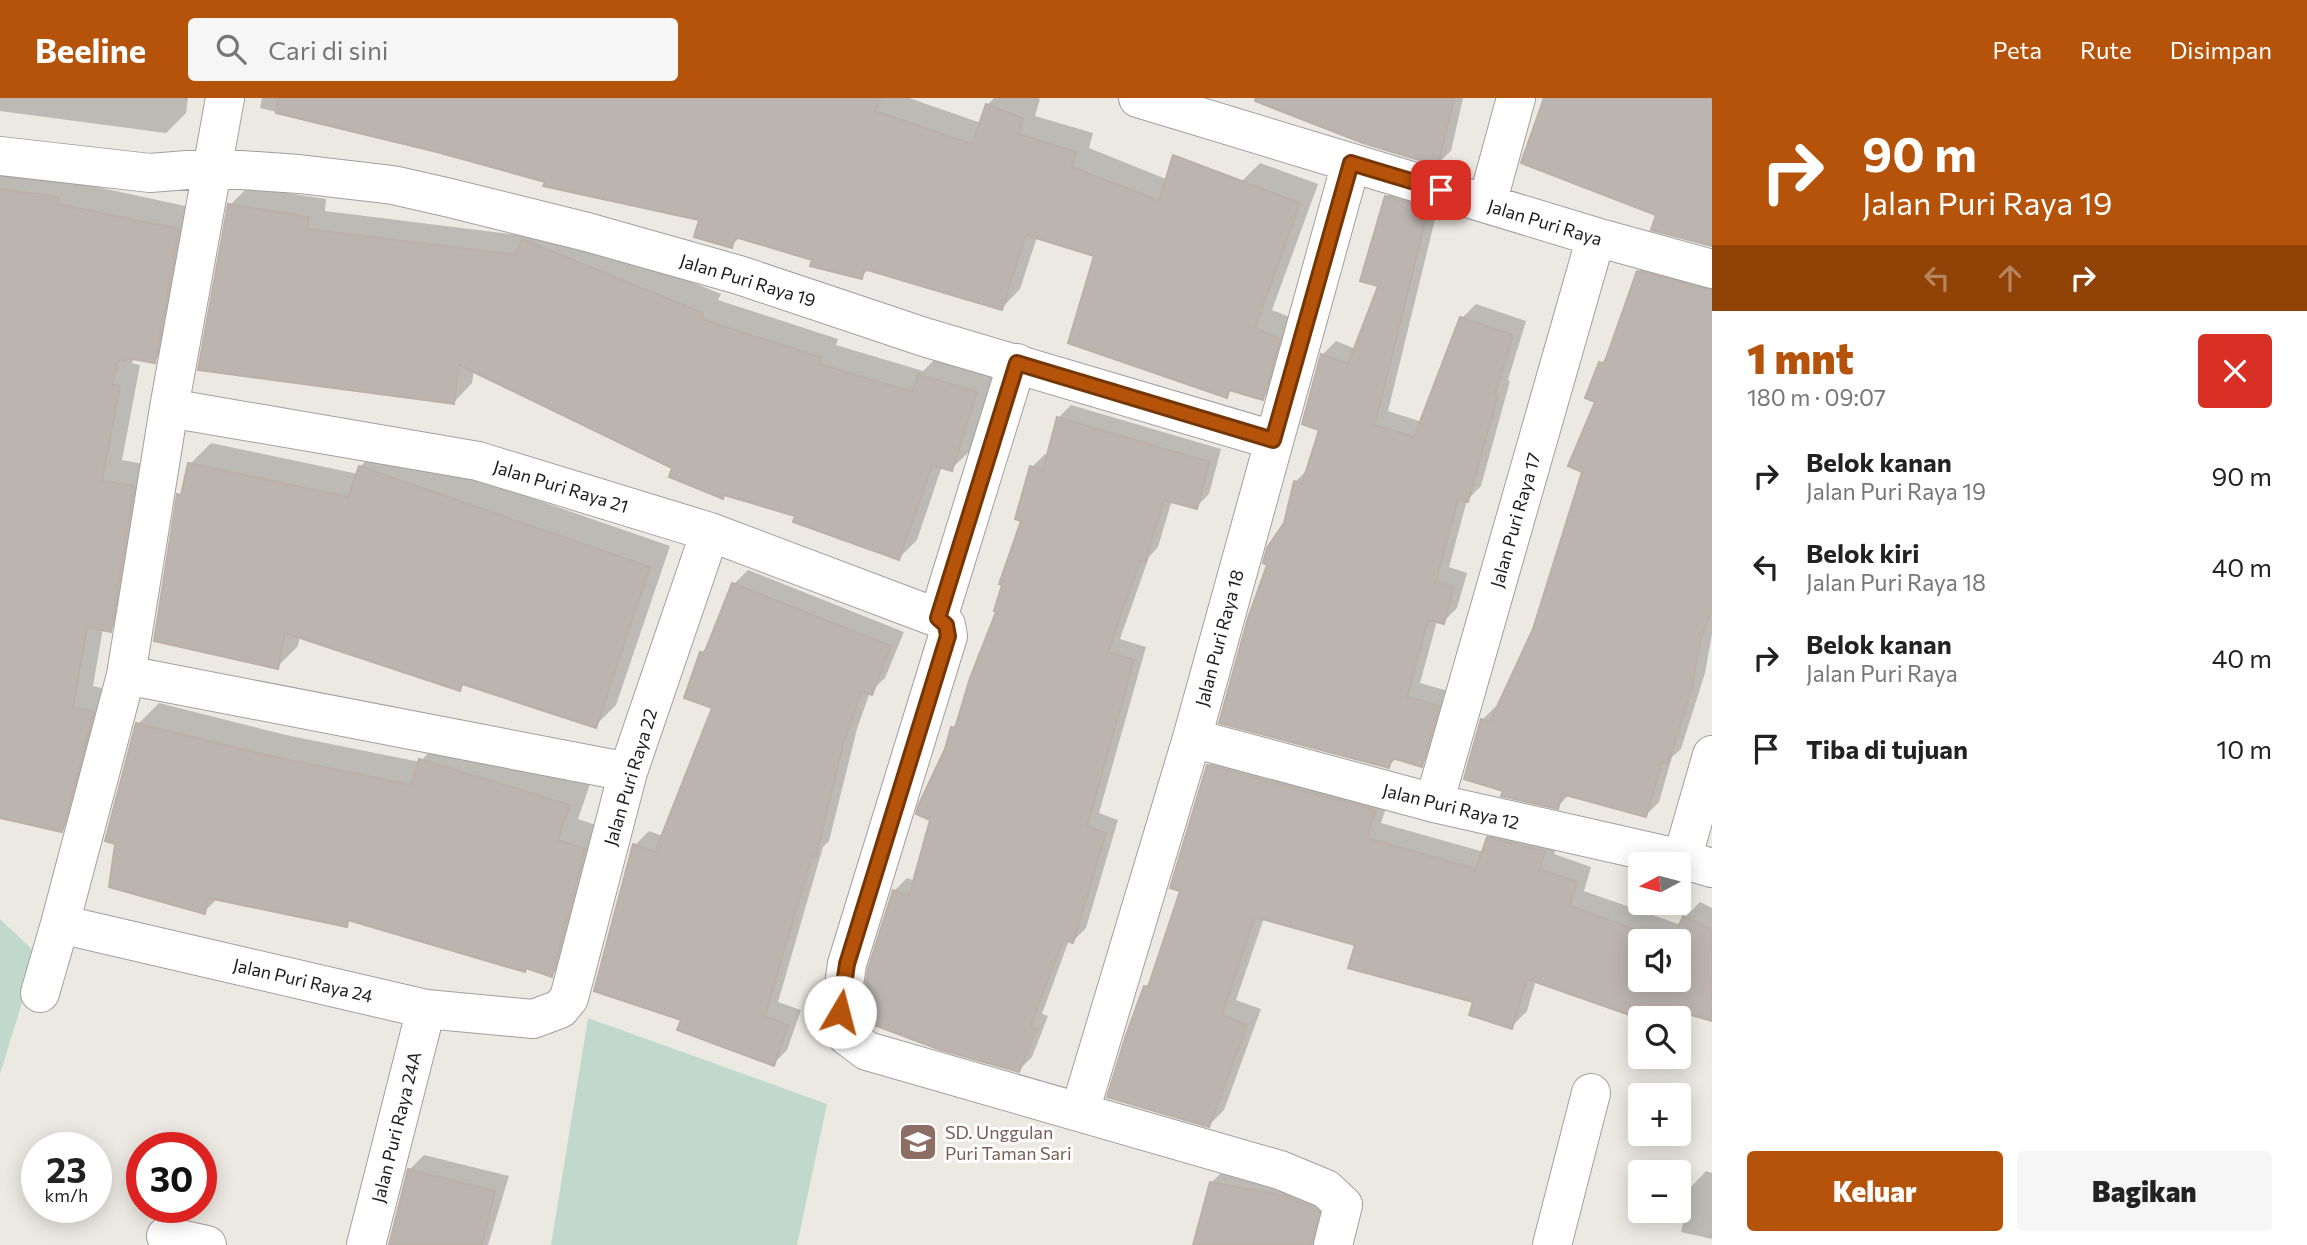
<!DOCTYPE html>
<html lang="id">
<head>
<meta charset="utf-8">
<style>
	:root { --surface:#fff; --page:#f6f6f6; --text:#222; --muted:#767676; --accent:#b45309 }
	body { margin:0; font-family:Commissioner,sans-serif; background:var(--page); color:var(--text); height:100vh; display:flex; flex-direction:column; font-size:26px; white-space:nowrap }
	* { box-sizing:border-box; margin:0 }
	p { font-size:23px; color:var(--muted) }
	.icon { flex:none; width:38px; height:38px; fill:none; stroke:currentColor; stroke-width:2; stroke-linecap:round; stroke-linejoin:round }
	.map { position:relative; flex:1; overflow:hidden }
	.drawer { display:flex; flex-direction:column; background:var(--surface); width:595px }
	.drawer>* { flex:none }
	.hud { background:#b45309; color:#fff; overflow:hidden }
	.needle { width:46px; rotate:263deg }
	.buttons { position:absolute; left:1628px; top:754px; display:grid; gap:14px }
	.buttons a { display:grid; place-items:center; width:63px; height:63px; border-radius:7px; background:var(--surface); box-shadow:0 4px 18px #0003; font-size:35px }
	.speed { position:absolute; left:21px; top:1034px; display:flex; gap:14px; font-size:35px; font-weight:700; text-align:center }
	.speed>* { display:grid; place-content:center; width:91px; height:91px; border-radius:50%; background:var(--surface); box-shadow:0 4px 18px #0003; line-height:1 }
	.speed small { font-size:18px; font-weight:400 }
	.speed .limit { border:10px solid #d22; background:#fff; color:#111 }
	.pin { position:absolute; display:grid; place-items:center; width:60px; height:60px; color:#fff; margin:-30px; border-radius:14px; box-shadow:0 4px 10px #0006 }
	.me { position:absolute; width:77px; margin:-38px; rotate:8deg; stroke-linejoin:round; filter:drop-shadow(0 0 5px #0008) }
	.turn { display:flex; align-items:center; gap:24px; height:147px; padding:0 35px; font-size:32px }
	.turn .icon { width:91px; height:91px; stroke-width:2.5 }
	.turn b { display:block; font-size:49px; line-height:60px }
	.lanes { display:flex; align-items:center; height:66px; padding:0 35px; background:#0003; justify-content:center; gap:35px; direction:ltr }
	.lanes .off { opacity:.35 }
	.round { display:grid; place-items:center; flex:none; width:74px; height:74px; border-radius:7px; background:var(--page) }
	.overview { display:flex; align-items:center; justify-content:space-between; height:119px; padding:0 35px }
	h1 { font-size:42px; font-weight:800; line-height:52px; color:var(--accent) }
	.cta { display:flex; gap:14px; margin-top:auto; padding:14px 35px }
	.cta a { flex:1; height:80px; border-radius:7px; background:var(--accent); color:#fff; font-size:28px; font-weight:800; line-height:80px; text-align:center }
	.cta a+a { background:var(--page); color:var(--text) }
	ul { padding:0; list-style:none }
	li { display:flex; align-items:center; gap:21px; height:91px; padding:0 35px }
	li div { flex:1 }
	li b { display:block; font-size:26px }
	li em { font-style:normal }
	header { display:flex; align-items:center; gap:42px; box-sizing:border-box; height:98px; padding:0 35px; background:var(--accent); color:#fff }
	header strong { font-size:33px }
	nav { display:flex; gap:38px; margin-inline-start:auto; font-size:24px }
	.search { width:490px; height:63px; background:var(--page); display:flex; align-items:center; gap:18px; box-sizing:border-box; padding:0 24px; border-radius:7px; color:var(--muted); font-size:26px }
	main { display:flex; flex:1; min-height:0 }
	.map>svg:first-child { display:block }
</style>
</head>
<body>
<header>
<strong>Beeline</strong>
<div class="search"><svg class="icon" aria-label="search" viewBox="0 0 24 24"><circle cx="10" cy="10" r="6"/><path d="M15 15l6 6"/></svg>Cari di sini</div>
<nav><a>Peta</a><a>Rute</a><a>Disimpan</a></nav>
</header>
<main>
<div class="map">
<svg width="1712" height="1147" viewBox="0 0 1712 1147">
	<rect width="100%" height="100%" fill="#ece9e2"/>
	<path fill="#c1d9cd" d="M0 821 37 856 0 976Z
		M588 920 827 1006 797 1147H551Z"/>
	<path fill="#0003" fill-rule="evenodd" d="M0 0H188L186 15 166 35 0 13Z
		M262 0H909L981 25 987 7 994 0H1037L1040 1 1035 18 1093 35 1089 50 1176 85 1242 83 1260 65 1318 86 1272 212 1297 222 1281 282 1262 300 1233 291 1226 298 1096 157 1037 139 1020 191 1002 210 870 170 861 179 814 161 740 139 731 148 701 121 547 83 437 52 260 10Z
		M1275 0H1463L1451 53 1437 66Z
		M0 68 199 111 175 242 154 263 134 260 132 265 140 267 122 362 154 368 131 511 110 532 103 530 93 588 114 593 82 711 61 732 0 719Z
		M1401 85 1441 97 1388 313 1422 324 1462 220 1476 206 1526 223 1508 282 1510 283 1481 388 1467 402 1449 469 1467 475 1457 510 1443 524 1437 523 1420 585 1452 594 1435 653 1421 667 1397 660 1388 668 1285 425 1295 384 1308 371 1321 331 1322 257 1336 243 1356 251 1380 186 1387 99Z
		M248 89 326 101 325 113 527 138 542 123 721 196 718 202 838 241 836 247 923 273 938 258 994 275 970 353 951 371 942 368 917 442 899 460 797 417 726 396 723 399 674 369 474 272 472 285 454 304 230 107Z
		M1652 160 1712 179 1705 199 1712 202V536L1705 575 1681 651 1672 659 1659 704 1646 717 1569 697 1557 709 1505 692 1482 622 1496 608 1499 609 1534 532 1585 373 1601 265 1610 257 1638 174Z
		M1071 307 1221 351 1209 396 1196 409 1172 402 1158 449 1149 459 1120 541 1146 549 1099 715 1118 722 1086 830 1073 843 1069 842 1042 916 1048 918 1032 959 1019 972 894 793 907 780 915 783 932 721 952 630 958 624 999 513 1024 422 1032 369 1045 356 1048 357 1058 320Z
		M211 345 358 376 360 369 381 348 670 448 616 607 595 628 465 585 459 591 300 538 298 548 277 569 179 397 184 392 190 366Z
		M748 472 904 534 885 580 870 594 857 631 829 743 823 749 778 904 801 912 787 952 773 966 683 921 635 747 649 733 663 738 714 609 701 555 710 546 734 486Z
		M159 605 286 637 420 664 441 641 590 686 578 721 605 730 573 855 552 877 528 869 524 872 352 821 346 827 218 800 204 814 138 626Z
		M1224 652 1390 697 1381 725 1484 754 1488 740 1504 725 1560 738 1554 756 1591 769 1584 793 1681 827 1685 819 1700 804 1712 810V921L1680 912 1672 920H1643L1536 882 1527 913 1511 929 1475 902 1357 845 1264 820 1236 902 1261 911 1224 1012 1209 1027 1145 889 1152 882 1183 792 1208 668ZM1640 844H1678V882H1640Z
		M424 1057 509 1078 488 1147H390L409 1072Z
		M1233 1063 1335 1089 1325 1147H1195L1212 1084Z
		M1706 1073 1712 1075V1141L1681 1134 1691 1089Z"/>
	<path fill="#bcb5af" stroke="#bcb0a6" stroke-width="2" d="M278 0H881L875 13 972 46 986 6 1023 20 1018 36 1076 54 1072 69 1159 103 1173 57 1300 105 1255 230 1280 241 1263 302 1229 292 1227 300 1068 245 1094 158 1026 137 1002 212 864 171 862 181 810 168 812 162 735 139 732 150 694 139 699 122 543 88 545 84 437 54 276 15Z
		M1256 0H1454L1438 68 1363 45 1255 3Z
		M1544 0H1712V148L1651 132 1656 117 1521 65Z
		M0 91 59 99 58 106 179 131 155 265 126 260 125 263H118L112 286 120 288 102 383 134 388 111 534 87 529 73 609 94 614 62 734 0 720Z
		M1385 98 1428 111 1375 327 1414 339 1460 219 1513 237 1495 296 1498 297 1468 404 1458 401 1436 483 1454 489 1444 526 1428 522 1407 599 1439 608 1422 669 1392 660 1389 670 1219 625 1248 520 1267 467 1263 465 1267 450 1284 425 1294 383 1302 386 1319 332 1302 326 1321 256 1348 266 1378 188 1360 183Z
		M228 106 309 119 307 131 516 157 522 141 703 215 701 221 820 259 819 266 913 294 918 276 977 294 952 373 932 367 899 462 793 424 795 418 724 397 723 401 669 379 672 370 459 267 454 306 198 272Z
		M1637 173 1712 192V511L1700 543 1692 590 1668 666 1662 664 1646 719 1562 696 1558 711 1501 698 1503 693 1464 681 1481 621 1490 624 1533 531 1582 374 1568 368 1595 304 1585 300 1599 264 1604 266Z
		M1057 319 1209 364 1197 411 1164 402 1145 464 1140 463 1108 554 1134 562 1087 728 1106 735 1073 845 1063 842 1030 929 1036 931 1019 974 938 951 866 924 862 912 868 871 893 792 909 798 930 722 916 716 918 708 945 651 951 629 955 630 970 580 996 514 994 513 1002 487 999 486 1021 423 1015 421 1030 368 1043 372Z
		M188 365 348 399 359 368 650 469 596 630 462 586 460 593 285 535 278 571 154 543 177 396 181 397Z
		M732 485 891 548 872 597 862 593 843 647 816 759 812 758 765 918 788 927 774 968 677 932 681 922 594 893 633 746 655 754 712 610 684 600 700 554 704 556Z
		M136 625 265 657 411 687 419 661 570 707 558 742 585 751 552 879 526 870 525 874 348 822 347 829 208 800 205 816 109 789 115 746 105 743Z
		M1207 667 1376 712 1367 740 1476 771 1487 739 1545 753 1540 771 1577 784 1570 808 1669 844H1640V882H1678V844H1672L1683 818 1712 832V923L1673 912 1669 920H1638L1527 881 1512 931 1469 917 1473 904 1348 870 1355 847 1255 819 1222 917 1247 927 1209 1029 1107 999 1126 937 1144 888 1148 889 1180 793 1170 790Z
		M408 1071 495 1093 482 1147H389Z
		M1210 1084 1285 1098 1314 1110 1319 1114 1311 1147H1193Z"/>
	<g fill="none" stroke-linecap="round" stroke-linejoin="round">
		<g stroke="#a0a0a0" stroke-width="40">
			<path id="minor" d="M1138 0 1596 139 1712 171
				M0 58 150 75 212 70 299 76 393 87 450 100 587 134 739 177 924 239 1273 342
				M1487 106 1516 0
				M169 310 478 363 710 434 938 520 946 527 948 538 847 866 840 914 847 938 867 953 1280 1072 1326 1091 1343 1107 1333 1147
				M938 520 1017 265
				M126 577 628 674
				M1192 640 1434 705 1682 761 1712 770
				M1434 705 1596 139
				M1682 761 1712 657
				M60 826 426 911 533 921 560 911 569 900 628 674 710 434
				M40 895 60 826 126 577 169 310 225 0
				M1080 1013 1192 640 1351 65
				M166 1138 207 1147
				M366 1147 426 911
				M1552 1147 1591 995"/>
		</g>
		<use href="#minor" stroke="#fff" stroke-width="38"/>
	</g>
	<g fill="none" stroke-linecap="round" stroke-linejoin="round">
		<g stroke="#753606" stroke-width="18">
			<path id="route" d="M840 914 847 866 948 538 946 527 938 520 1017 265 1273 342 1351 65 1441 92"/>
		</g>
		<use href="#route" stroke="#b45309" stroke-width="12"/>
	</g>
	<defs>
		<g id="school-square" transform="scale(2.0125)"><rect x="-9" y="-9" width="18" height="18" rx="4" fill="#8d6e63" stroke="#fff"/><path d="M0-5L7-2L0 1L-7-2ZM-4 1L0 2.5L4 1V4Q0 6-4 4Z" fill="#fff"/></g>
	</defs>
	<g fill-rule="evenodd">
		<use href="#school-square" x="918" y="1044"/>
	</g>
	<g text-anchor="middle" dominant-baseline="central" stroke-width="6" stroke-linejoin="round" paint-order="stroke">
		<g font-size="18" fill="#1c1c1c" stroke="#fff">
			<text transform="translate(1545 124) rotate(17)">Jalan Puri Raya</text>
			<text transform="translate(748 182) rotate(17)">Jalan Puri Raya 19</text>
			<text transform="translate(561 388) rotate(17)">Jalan Puri Raya 21</text>
			<text transform="translate(1515 422) rotate(-74)">Jalan Puri Raya 17</text>
			<text transform="translate(1219 540) rotate(-75)">Jalan Puri Raya 18</text>
			<text transform="translate(630 679) rotate(-73)">Jalan Puri Raya 22</text>
			<text transform="translate(1451 708) rotate(14)">Jalan Puri Raya 12</text>
			<text transform="translate(303 882) rotate(13)">Jalan Puri Raya 24</text>
			<text transform="translate(396 1029) rotate(-76)">Jalan Puri Raya 24A</text>
		</g>
		<g font-size="18" fill="#785e54" stroke="#fff" text-anchor="start">
			<text x="945" y="1034">SD. Unggulan<tspan x="945" dy="21">Puri Taman Sari</tspan></text>
		</g>
	</g>
</svg>
<div class="buttons">
<a><svg class="needle" viewBox="-14 -14 28 28"><path d="M0-13l5 13h-10z" fill="#e53935"/><path d="M0 13l5-13h-10z" fill="#767676"/></svg></a>
<a><svg class="icon" aria-label="sound" viewBox="0 0 24 24"><path d="M4 9h4l5-4v14l-5-4H4zM17 9q2 3 0 6"/></svg></a>
<a><svg class="icon" aria-label="search" viewBox="0 0 24 24"><circle cx="10" cy="10" r="6"/><path d="M15 15l6 6"/></svg></a>
<a>+</a>
<a>−</a>
</div>
<div class="speed"><div>23<small>km/h</small></div><div class="limit">30</div></div>
<div class="pin" style="left:1441px;top:92px;background:#d93025"><svg class="icon" aria-label="arrive" viewBox="0 0 24 24"><path d="M6 21V4h12l-3 4 3 4H6"/></svg></div>
<svg class="me" style="left:840px;top:914px" viewBox="-20 -20 40 40"><circle r="19" fill="#fff"/><path d="M0-13L10 11 0 6-10 11z" fill="#b45309"/></svg>
</div>
<section class="drawer">
<div class="hud">
<div class="turn"><svg class="icon" aria-label="right" viewBox="0 0 24 24"><path d="M7 20v-9h11M14 6l5 5-5 5"/></svg><div><b>90 m</b>Jalan Puri Raya 19</div></div>
<div class="lanes"><svg class="icon off" aria-label="left" viewBox="0 0 24 24"><path d="M17 20v-9H6M10 6l-5 5 5 5"/></svg><svg class="icon off" aria-label="ahead" viewBox="0 0 24 24"><path d="M12 20V5M6 11l6-6 6 6"/></svg><svg class="icon" aria-label="right" viewBox="0 0 24 24"><path d="M7 20v-9h11M14 6l5 5-5 5"/></svg></div>
</div>
<div class="overview"><div><h1>1 mnt</h1><p>180 m · 09:07</p></div><a class="round" style="background:#d93025;color:#fff"><svg class="icon" aria-label="close" viewBox="0 0 24 24"><path d="M6 6l12 12M18 6L6 18"/></svg></a></div>
<ul>
<li><svg class="icon" aria-label="right" viewBox="0 0 24 24"><path d="M7 20v-9h11M14 6l5 5-5 5"/></svg><div><b>Belok kanan</b><p>Jalan Puri Raya 19</p></div><em>90 m</em></li>
<li><svg class="icon" aria-label="left" viewBox="0 0 24 24"><path d="M17 20v-9H6M10 6l-5 5 5 5"/></svg><div><b>Belok kiri</b><p>Jalan Puri Raya 18</p></div><em>40 m</em></li>
<li><svg class="icon" aria-label="right" viewBox="0 0 24 24"><path d="M7 20v-9h11M14 6l5 5-5 5"/></svg><div><b>Belok kanan</b><p>Jalan Puri Raya</p></div><em>40 m</em></li>
<li><svg class="icon" aria-label="arrive" viewBox="0 0 24 24"><path d="M6 21V4h12l-3 4 3 4H6"/></svg><div><b>Tiba di tujuan</b></div><em>10 m</em></li>
</ul>
<div class="cta"><a>Keluar</a><a>Bagikan</a></div>
</section>
</main>
</body>
</html>
